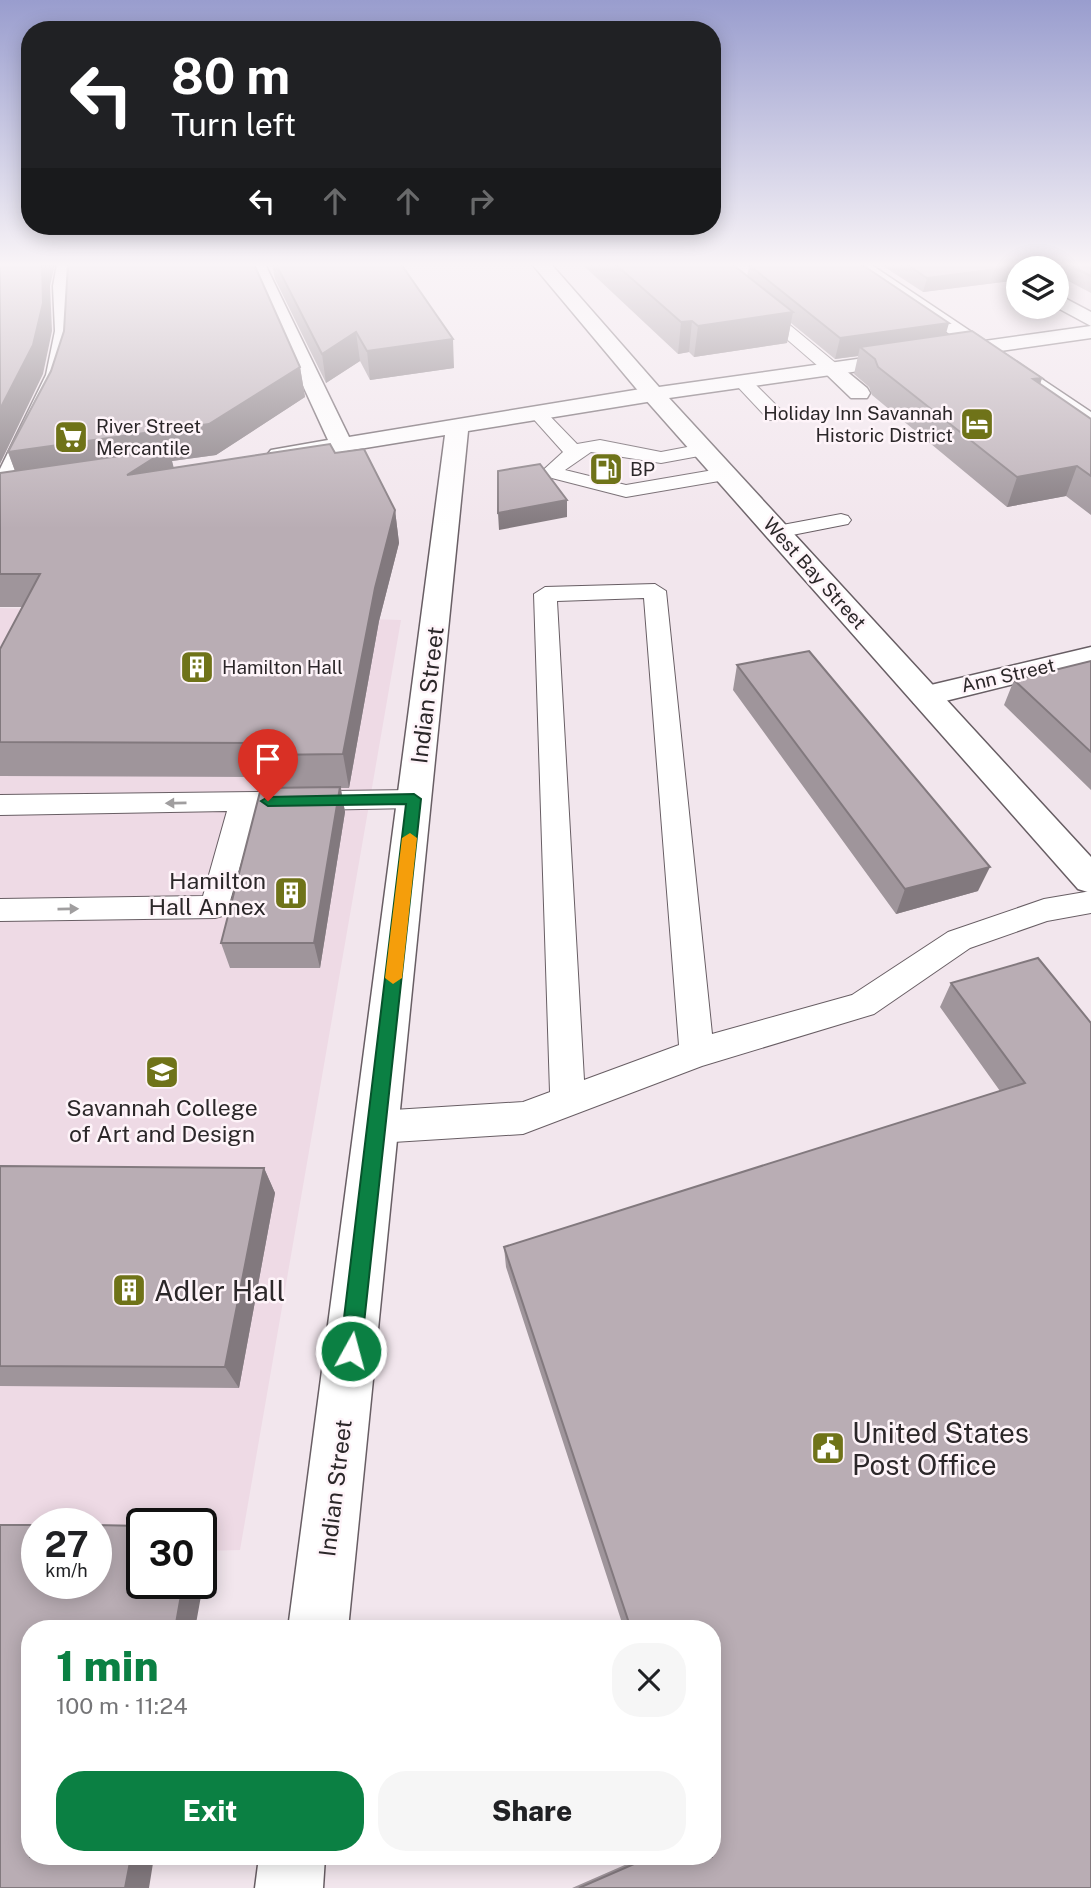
<!DOCTYPE html>
<html lang="en">
<head>
<meta charset="utf-8">
<style>
	:root { --surface:#fff; --page:#f6f6f6; --text:#202124; --muted:#757577; --accent:#0b8043 }
	body { margin:0; font-family:"Public Sans",sans-serif; background:var(--page); color:var(--text); height:100vh; display:flex; flex-direction:column; font-size:26px; white-space:nowrap }
	* { box-sizing:border-box; margin:0 }
	p { font-size:23px; color:var(--muted) }
	.icon { flex:none; width:38px; height:38px; fill:none; stroke:currentColor; stroke-width:2; stroke-linecap:round; stroke-linejoin:round }
	.map { position:relative; flex:1; overflow:hidden }
	.side { position:absolute; left:21px; top:1620px; width:700px; height:245px; display:flex; flex-direction:column; background:var(--surface); border-radius:28px; box-shadow:0 4px 18px #0003 }
	.side>* { flex:none }
	.guide { position:absolute; left:21px; top:21px; width:700px; height:214px; border-radius:28px; box-shadow:0 4px 18px #0003; background:#202124; color:#fff; overflow:hidden }
	.fabs { position:absolute; left:1006px; top:256px; display:grid; gap:14px }
	.fabs a { display:grid; place-items:center; width:63px; height:63px; border-radius:50%; background:var(--surface); box-shadow:0 4px 18px #0003; font-size:35px }
	.speed { position:absolute; left:21px; top:1508px; display:flex; gap:14px; font-size:35px; font-weight:700; text-align:center }
	.speed>* { display:grid; place-content:center; width:91px; height:91px; border-radius:50%; background:var(--surface); box-shadow:0 4px 18px #0003; line-height:1 }
	.speed small { font-size:18px; font-weight:400 }
	.speed .limit { border:4px solid #111; border-radius:10px; background:#fff; color:#111 }
	.pin { position:absolute; display:grid; place-items:center; width:60px; height:60px; color:#fff; margin:-72px -30px; border-radius:50% 50% 50% 0; rotate:-45deg; box-shadow:0 0 7px #0007 }
	.pin .icon { rotate:45deg }
	.me { position:absolute; width:77px; margin:-38px; rotate:7deg; stroke-linejoin:round; filter:drop-shadow(0 0 5px #0008) }
	.turn { display:flex; align-items:center; gap:24px; height:147px; padding:0 35px; font-size:32px }
	.turn .icon { width:91px; height:91px; stroke-width:2.5 }
	.turn b { display:block; font-size:49px; line-height:60px }
	.lanes { display:flex; align-items:center; height:66px; padding:0 35px; background:#0003; justify-content:center; gap:35px; direction:ltr }
	.lanes .off { opacity:.35 }
	.round { display:grid; place-items:center; flex:none; width:74px; height:74px; border-radius:28px; background:var(--page) }
	.headline { display:flex; align-items:center; justify-content:space-between; height:119px; padding:0 35px }
	h1 { font-size:42px; font-weight:800; line-height:52px; color:var(--accent) }
	.action { display:flex; gap:14px; margin-top:auto; padding:14px 35px }
	.action a { flex:1; height:80px; border-radius:28px; background:var(--accent); color:#fff; font-size:28px; font-weight:800; line-height:80px; text-align:center }
	.action a+a { background:var(--page); color:var(--text) }
	.map>svg:first-child { display:block }
</style>
</head>
<body>
<div class="map">
<svg width="1091" height="1888" viewBox="0 0 1091 1888">
	<rect width="100%" height="100%" fill="#f2e6ed"/>
	<path fill="#eedae5" d="M0 608 401 620 240 1550 201 1551V1524H142V1551H96V1524H37V1552H0Z"/>
	<g fill="none" stroke-linecap="round" stroke-linejoin="round">
		<g stroke="#685e64" stroke-width="2">
			<path id="lane" d="M700 264H716L838 365 841 369 838 373H826Z
				M743 377 749 378 783 412 785 416 783 420H769L737 386 734 382Z
				M538 408 544 410 577 444 600 440 661 452 703 444 713 450 710 454 661 463 591 452 565 470 626 485 725 468 735 474 725 480 626 497 544 476 541 472 563 452 529 414Z
				M841 514 848 516 851 520 848 524 777 538 766 532 777 526Z
				M655 584 666 591 712 1034 852 995 948 932 1044 899 1091 891V913L1047 921 970 948 874 1014 702 1066 523 1134 377 1143 364 1138 359 1127 364 1116 377 1111 523 1102 550 1092 534 594 545 587ZM644 598 679 1045 584 1080 557 601Z
				M414 790 424 792 428 799 424 806 414 808 256 811 226 915 215 918 0 921V899L203 896 227 811 0 815V795Z"/>
		</g>
		<g stroke="#685e64" stroke-width="3">
			<path id="street" d="M57 264H75L71 286 75 331 68 375 12 494 9 499 0 501V469L46 375 55 331 53 286Z
				M247 264H265L349 437 653 387 664 394 653 401 468 431 348 1629H288L445 435 279 462 271 460 267 455 271 450 328 440Z
				M849 264H870L1091 412V429L1083 427Z
				M987 264H1009L1018 270V282Z
				M1057 294 1091 312V326L1054 306H1057Z
				M832 363 839 365 867 388 870 393 867 398H851L825 373 821 369 825 365Z
				M1091 647V665L925 706 914 703 910 696 914 689Z
				M259 1857H325L323 1888H255Z"/>
		</g>
		<g stroke="#685e64" stroke-width="3">
			<path id="primary" d="M532 264H551L659 387 1091 326V338L669 398 1091 857V893L1078 889 645 399Z"/>
		</g>
		<use href="#lane" fill="#fff" fill-rule="evenodd"/>
		<use href="#street" fill="#fff" fill-rule="evenodd"/>
		<use href="#primary" fill="#fff" fill-rule="evenodd"/>
	</g>
	<path fill="#9f959b" d="M272 264H401L454 368 370 380 360 361 326 383 275 279Z
		M582 264H732L747 277 749 265 946 335 1042 378 1040 384 1091 419V515L1066 496 1007 507 872 395 869 387 854 374 858 356 835 359 791 323 787 343 694 357 689 352 678 354Z
		M880 264H1011V281L923 292Z
		M1014 264H1091V293L1057 275V268H1019Z
		M300 367 305 397 216 455 172 461 173 468 335 453 395 510 399 543 379 621 349 788H341L345 812 320 968H230L221 943 273 788 271 777 0 776V649L23 607H0V473L15 471 8 452Z
		M1091 661V790L1004 705 1014 680Z
		M737 665 978 891 896 914 733 690Z
		M951 983 1091 1023V1888H572L643 1857H712V1629H624L506 1267 504 1247 1000 1091 940 1007Z
		M0 1166 264 1168 275 1193 239 1388 0 1386Z"/>
	<path fill="#82797e" d="M42 264H55L50 286 52 331 43 374 0 464V409Z
		M1034 264H1060L1057 275V268H1024L1025 265Z
		M1015 267 1011 281 923 292 927 278Z
		M793 312 787 343 694 357 698 326Z
		M692 321 689 352 678 354 681 322Z
		M949 323 943 344 860 347 858 356 835 359 840 338Z
		M356 332 360 361 326 383 322 354Z
		M453 339 454 368 370 380 367 351Z
		M300 367 305 397 216 455 172 461 177 480 20 484 8 452Z
		M1042 378 1033 406V379Z
		M1077 466 1066 496 1007 507 1017 477Z
		M567 500V517L499 530 498 513Z
		M395 510 399 543 379 621 349 788 343 754 375 588Z
		M340 787 345 812 320 968 314 943Z
		M990 867 978 891 896 914 905 889Z
		M264 1168 275 1193 239 1388 225 1367Z
		M201 1532 211 1541 195 1629H175L183 1584H201Z
		M131 1857H154L149 1888H125Z"/>
	<path fill="#b9adb4" stroke="#82797e" stroke-width="2" d="M0 264H42L43 303 33 345 0 409Z
		M68 264H254L300 367 209 424 8 452 51 371 64 331Z
		M276 264H401L453 339 367 351 356 332 322 354Z
		M615 264H732L793 312 698 326 692 321 681 322Z
		M756 264H861L949 323 840 338 749 265Z
		M906 264H1011L1015 267 927 278Z
		M1068 264H1091V276Z
		M972 331 1042 378 1033 379 1091 419V476L1077 466 1017 477 878 367 875 359 860 347Z
		M330 444 335 453 364 449 395 510 375 588 343 754 265 755 268 743 0 742V649L40 574H0V473L168 449 127 475Z
		M540 464 567 500 498 513V471Z
		M809 651 990 867 905 889 737 665Z
		M1091 661V752L1014 680Z
		M340 787 314 943H221L261 788Z
		M1038 958 1091 1023V1888H579L650 1857H712V1629H631L504 1247 1025 1083 951 983Z
		M0 1166 264 1168 225 1367 0 1366Z
		M0 1525H37V1584H96V1525L142 1526V1584H183L175 1629H30V1857H131L125 1888H0Z"/>
	<defs><path id="oneway-solid" d="M-6-.8H1V-3.2L6.5 0L1 3.2V.8H-6Z" transform="scale(1.75)"/></defs>
	<g fill="#a09e9f">
		<use href="#oneway-solid" transform="translate(176 803) rotate(179)"/>
		<use href="#oneway-solid" transform="translate(68 909) rotate(-1)"/>
	</g>
	<linearGradient id="sky" x2="0" y2="1"><stop stop-color="#999dce"/><stop offset="0.5" stop-color="#f9f4f7"/><stop offset="1" stop-color="#f9f4f7" stop-opacity="0"/></linearGradient>
	<rect width="1091" height="529" fill="url(#sky)"/>
	<path fill="#0b8043" stroke="#07532c" stroke-width="2" d="M414 794 421 799 361 1351 358 1358 351 1361 343 1358 340 1351 406 804 268 806 261 801 268 797Z"/>
	<path fill="#f59e0b" d="M410 833 417 838 402 978 393 984 385 978 402 838Z"/>
	<defs>
		<g id="hotel-square" transform="scale(1.75)"><rect x="-9" y="-9" width="18" height="18" rx="4" fill="#6f7319" stroke="#fef4f9"/><path d="M-6-4.5h1.5V1H6V5H4.5V3h-9V5H-6ZM-4 0a1.8 1.8 0 1 1 3.6 0ZM.5 0V-2.5h3Q6-2.5 6 0Z" fill="#fff"/></g>
		<g id="supermarket-square" transform="scale(1.75)"><rect x="-9" y="-9" width="18" height="18" rx="4" fill="#6f7319" stroke="#fef4f9"/><path d="M-6-5.5h2.5l.6 2H6L4.5 2H-2.5L-4.4-4H-6ZM-1.5 3.2a1.3 1.3 0 1 0 .1 0ZM3 3.2a1.3 1.3 0 1 0 .1 0Z" fill="#fff"/></g>
		<g id="fuel-square" transform="scale(1.75)"><rect x="-9" y="-9" width="18" height="18" rx="4" fill="#6f7319" stroke="#fef4f9"/><path d="M-5.5-6h7V0h2V4h1.3V-2.5L3-4.5l.8-.8L6-3V5H2.5V1h-1V6h-7ZM-4.2-4.7v3.2H.2V-4.7Z" fill="#fff"/></g>
		<g id="building-square" transform="scale(1.75)"><rect x="-9" y="-9" width="18" height="18" rx="4" fill="#6f7319" stroke="#fef4f9"/><path d="M-4-6H4V6H1V3H-1V6H-4ZM-2.5-4.3h1.7v1.8h-1.7ZM.8-4.3h1.7v1.8H.8ZM-2.5-1h1.7V.8h-1.7ZM.8-1h1.7V.8H.8Z" fill="#fff"/></g>
		<g id="university-square" transform="scale(1.75)"><rect x="-9" y="-9" width="18" height="18" rx="4" fill="#6f7319" stroke="#fef4f9"/><path d="M0-5L7-2L0 1L-7-2ZM-4 1L0 2.5L4 1V4Q0 6-4 4Z" fill="#fff"/></g>
		<g id="civic-square" transform="scale(1.75)"><rect x="-9" y="-9" width="18" height="18" rx="4" fill="#6f7319" stroke="#fef4f9"/><path d="M-.6-6.5H3V-4.5H.6V-3L4-1V1h2V6H-6V1h2V-1L-.6-3ZM-1.2 2.5V6h2.4V2.5Z" fill="#fff"/></g>
	</defs>
	<g fill-rule="evenodd">
		<use href="#hotel-square" x="977" y="424"/>
		<use href="#supermarket-square" x="71" y="437"/>
		<use href="#fuel-square" x="606" y="469"/>
		<use href="#building-square" x="197" y="667"/>
		<use href="#building-square" x="291" y="893"/>
		<use href="#university-square" x="162" y="1072"/>
		<use href="#building-square" x="129" y="1290"/>
		<use href="#civic-square" x="828" y="1448"/>
	</g>
	<g text-anchor="middle" dominant-baseline="central" stroke-width="5" stroke-linejoin="round" paint-order="stroke">
		<g font-size="19" fill="#2b2729" stroke="#fef4f9" text-anchor="start">
			<text x="953" y="413" text-anchor="end">Holiday Inn Savannah<tspan x="953" dy="22">Historic District</tspan></text>
			<text x="96" y="426">River Street<tspan x="96" dy="22">Mercantile</tspan></text>
			<text x="630" y="469">BP</text>
			<text x="222" y="667">Hamilton Hall</text>
		</g>
		<g font-size="19" fill="#2b2729" stroke="#fef4f9">
			<text transform="translate(815 573) rotate(48)">West Bay Street</text>
			<text transform="translate(1008 675) rotate(-13)">Ann Street</text>
		</g>
		<g font-size="23" fill="#2b2729" stroke="#fef4f9">
			<text transform="translate(427 695) rotate(-83)">Indian Street</text>
			<text transform="translate(335 1488) rotate(-83)">Indian Street</text>
		</g>
		<g font-size="23" fill="#2b2729" stroke="#fef4f9" text-anchor="end">
			<text x="266" y="880">Hamilton<tspan x="266" dy="26">Hall Annex</tspan></text>
			<text x="162" y="1107" text-anchor="middle">Savannah College<tspan x="162" dy="26">of Art and Design</tspan></text>
		</g>
		<g font-size="28" fill="#2b2729" stroke="#fef4f9" text-anchor="start">
			<text x="154" y="1290">Adler Hall</text>
			<text x="852" y="1432">United States<tspan x="852" dy="32">Post Office</tspan></text>
		</g>
	</g>
</svg>
<div class="fabs">
<a><svg class="icon" aria-label="layers" viewBox="0 0 24 24"><path d="M12 4l9 5-9 5-9-5zM3 14l9 5 9-5"/></svg></a>
</div>
<div class="speed"><div>27<small>km/h</small></div><div class="limit">30</div></div>
<div class="pin" style="left:268px;top:801px;background:#d93025"><svg class="icon" aria-label="arrive" viewBox="0 0 24 24"><path d="M6 21V4h12l-3 4 3 4H6"/></svg></div>
<svg class="me" style="left:351px;top:1351px" viewBox="-20 -20 40 40"><circle r="17" fill="#0b8043" stroke="#fff" stroke-width="3"/><path d="M0-11L8 9 0 5-8 9z" fill="#fff"/></svg>
<div class="guide">
<div class="turn"><svg class="icon" aria-label="left" viewBox="0 0 24 24"><path d="M17 20v-9H6M10 6l-5 5 5 5"/></svg><div><b>80 m</b>Turn left</div></div>
<div class="lanes"><svg class="icon" aria-label="left" viewBox="0 0 24 24"><path d="M17 20v-9H6M10 6l-5 5 5 5"/></svg><svg class="icon off" aria-label="ahead" viewBox="0 0 24 24"><path d="M12 20V5M6 11l6-6 6 6"/></svg><svg class="icon off" aria-label="ahead" viewBox="0 0 24 24"><path d="M12 20V5M6 11l6-6 6 6"/></svg><svg class="icon off" aria-label="right" viewBox="0 0 24 24"><path d="M7 20v-9h11M14 6l5 5-5 5"/></svg></div>
</div>
<section class="side">
<div class="headline"><div><h1>1 min</h1><p>100 m · 11:24</p></div><a class="round"><svg class="icon" aria-label="close" viewBox="0 0 24 24"><path d="M6 6l12 12M18 6L6 18"/></svg></a></div>
<div class="action"><a>Exit</a><a>Share</a></div>
</section>
</div>
</body>
</html>
